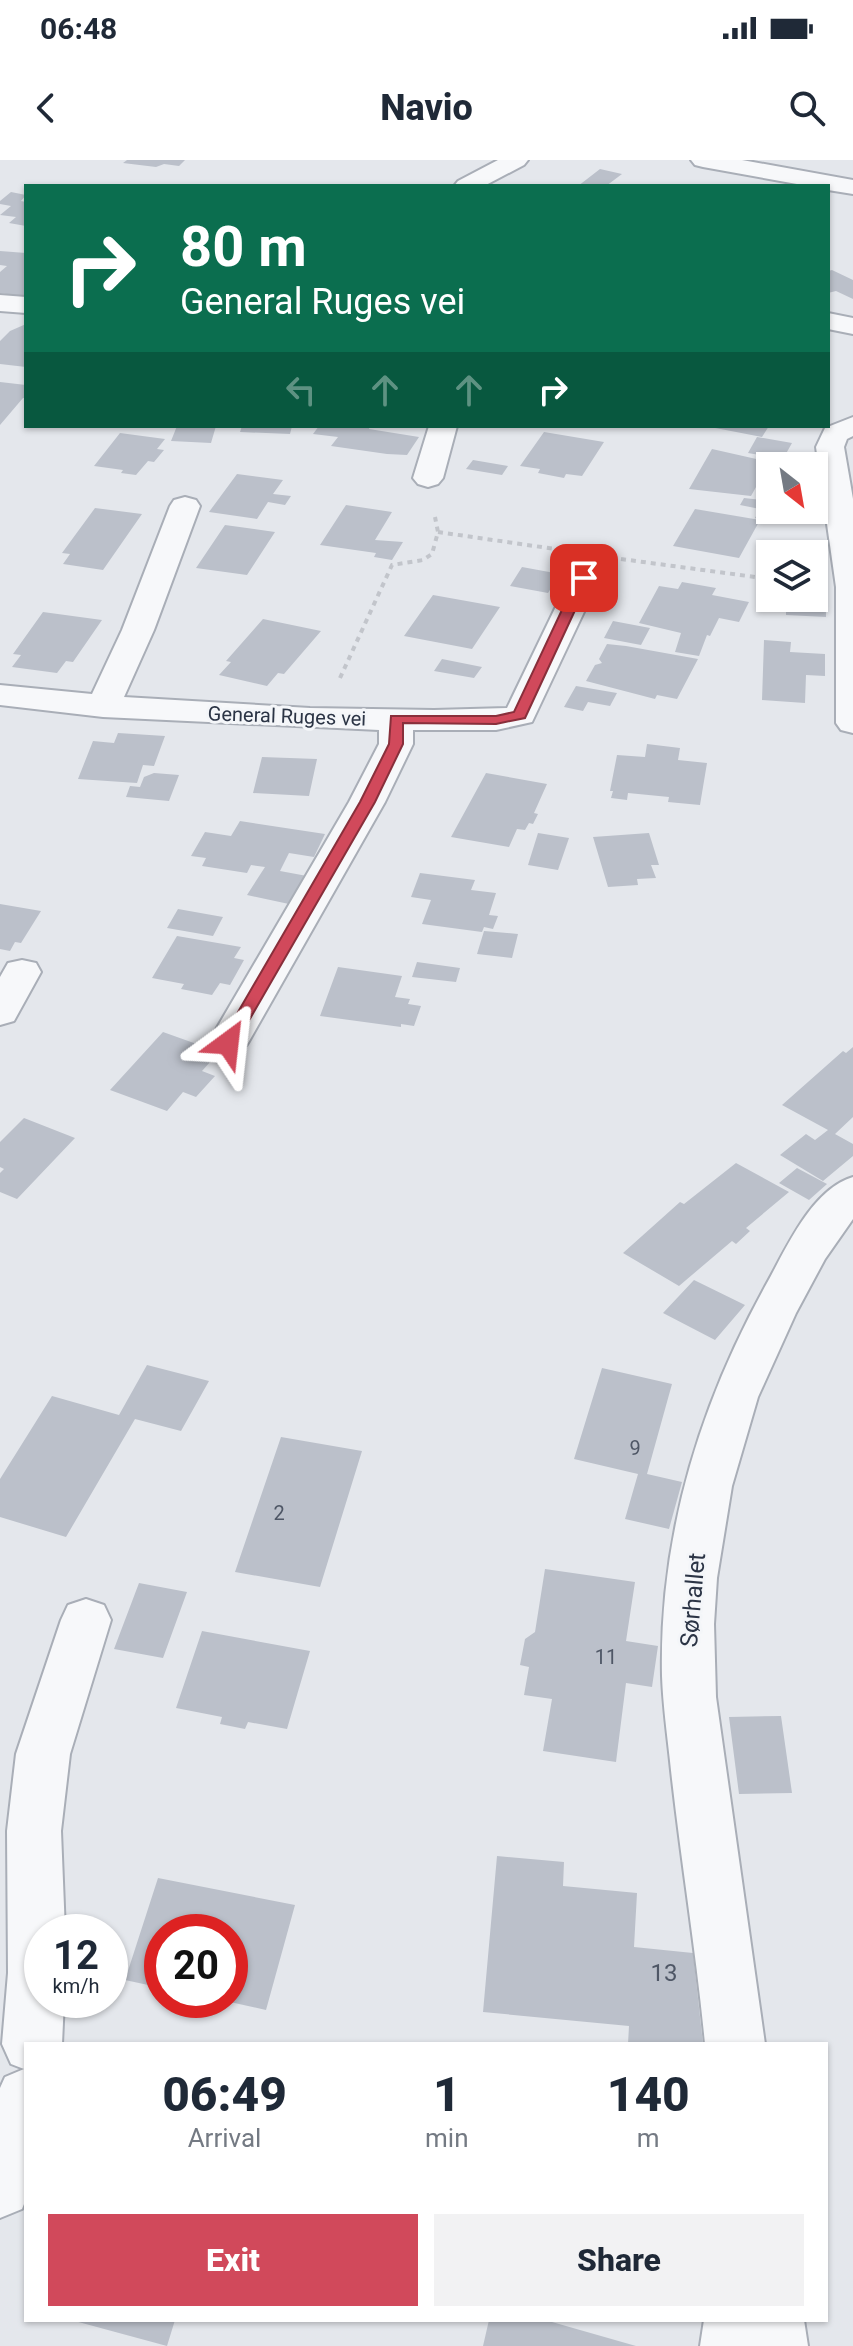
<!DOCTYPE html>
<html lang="en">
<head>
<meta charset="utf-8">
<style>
	:root { --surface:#fff; --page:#f2f2f3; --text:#1f2937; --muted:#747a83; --accent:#d1495b }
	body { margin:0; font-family:Roboto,sans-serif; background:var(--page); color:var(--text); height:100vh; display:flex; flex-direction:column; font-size:30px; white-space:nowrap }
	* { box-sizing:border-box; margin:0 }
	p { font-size:26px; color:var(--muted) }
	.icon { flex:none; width:44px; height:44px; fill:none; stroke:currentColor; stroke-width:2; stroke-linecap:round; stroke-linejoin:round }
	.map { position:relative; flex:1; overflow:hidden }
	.details { position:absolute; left:24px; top:1882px; width:804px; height:280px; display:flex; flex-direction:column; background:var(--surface); border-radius:0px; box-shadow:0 2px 6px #0004 }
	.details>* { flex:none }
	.banner { position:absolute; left:24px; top:24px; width:806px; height:244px; border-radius:0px; box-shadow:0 2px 6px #0004; background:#0b6e4f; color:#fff; overflow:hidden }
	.needle { width:52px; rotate:149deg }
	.fabs { position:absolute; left:756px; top:292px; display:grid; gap:16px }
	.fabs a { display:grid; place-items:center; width:72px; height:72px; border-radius:0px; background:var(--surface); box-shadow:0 2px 6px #0004; font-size:40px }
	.speed { position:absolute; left:24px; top:1754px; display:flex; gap:16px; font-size:40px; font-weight:700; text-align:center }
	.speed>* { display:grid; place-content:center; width:104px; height:104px; border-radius:50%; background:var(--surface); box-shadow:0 2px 6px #0004; line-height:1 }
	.speed small { font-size:20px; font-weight:400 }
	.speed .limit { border:12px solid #d22; background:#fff; color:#111 }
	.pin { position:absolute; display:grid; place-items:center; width:68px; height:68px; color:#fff; margin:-34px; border-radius:16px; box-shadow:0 4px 12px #0006 }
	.me { position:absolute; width:88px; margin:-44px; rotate:30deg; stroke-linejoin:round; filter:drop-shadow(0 0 6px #0008) }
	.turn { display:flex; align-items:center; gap:28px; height:168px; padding:0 24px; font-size:36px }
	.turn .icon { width:104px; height:104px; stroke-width:2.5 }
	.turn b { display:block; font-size:56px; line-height:68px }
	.lanes { display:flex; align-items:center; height:76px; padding:0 24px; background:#0003; justify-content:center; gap:40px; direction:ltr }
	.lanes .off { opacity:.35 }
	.eta { display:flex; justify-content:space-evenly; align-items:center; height:136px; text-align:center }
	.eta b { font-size:48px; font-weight:800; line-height:56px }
	.action { display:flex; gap:16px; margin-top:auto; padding:16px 24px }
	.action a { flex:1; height:92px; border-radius:0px; background:var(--accent); color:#fff; font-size:32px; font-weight:800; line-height:92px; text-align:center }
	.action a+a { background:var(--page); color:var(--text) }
	.status { display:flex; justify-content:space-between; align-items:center; height:56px; padding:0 40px; background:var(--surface); direction:ltr }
	.status svg { height:22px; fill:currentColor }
	header { display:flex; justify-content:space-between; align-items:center; height:104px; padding:0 24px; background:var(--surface); font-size:36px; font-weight:800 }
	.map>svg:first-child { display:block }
</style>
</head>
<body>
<div class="status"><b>06:48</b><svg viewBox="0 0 49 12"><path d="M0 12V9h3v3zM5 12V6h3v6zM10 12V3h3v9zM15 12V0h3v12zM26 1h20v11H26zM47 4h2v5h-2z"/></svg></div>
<header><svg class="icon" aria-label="back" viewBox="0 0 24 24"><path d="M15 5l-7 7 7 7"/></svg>Navio<svg class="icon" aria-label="search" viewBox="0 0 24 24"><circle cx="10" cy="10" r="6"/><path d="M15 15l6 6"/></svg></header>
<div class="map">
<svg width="853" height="2186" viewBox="0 0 853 2186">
	<rect width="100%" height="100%" fill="#e4e7ec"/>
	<path fill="#bbc0ca" d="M127 0H185L179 6 164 4 156 7 123 3Z
		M600 9 622 14 606 26H578Z
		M11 32 26 35 21 41 26 42V66L9 63 16 57 0 55 11 46 0 44V41Z
		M0 91 26 93V137L0 133V112L7 106 0 105Z
		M832 110 853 120V139L836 131 828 133V111Z
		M26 164V207L0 204V181L10 171Z
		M0 222 26 225V238H23L0 265Z
		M177 266H216L211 283 171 281Z
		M242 266H292L290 274 240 272Z
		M319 266H370L369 269 419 277 407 295 387 294 331 286 338 277 313 274Z
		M705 266H769L762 277Z
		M544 272 604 282 582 316 566 314 564 318 538 313 540 309 520 306Z
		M120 273 165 279 157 289 164 290 154 302 148 301 136 315 121 313 123 310 94 306Z
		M757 277 792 283 783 299 748 293Z
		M712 289 770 302 751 336 689 329Z
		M473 300 508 306 502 315 466 309Z
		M237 314 283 320 273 334 291 336 285 345 268 342 257 359 209 352Z
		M744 338 770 341V350H800L794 364 755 358 760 349 740 345Z
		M346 345 392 352 375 380 403 382 392 400 374 397 376 393 320 385Z
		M95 348 142 354 103 410 63 404 70 394 62 393Z
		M695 349 760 360 739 398 673 386Z
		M225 365 275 372 247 415 196 408Z
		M522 407 560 414 548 433 510 426Z
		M682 422 716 428 712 435 749 442 739 462 719 458 710 476 707 475 699 496 675 492 681 473 639 463 659 426 678 429Z
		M814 430H826V457L786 455V438H814Z
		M433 435 500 447 472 489 404 476Z
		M43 452 102 460 73 502 66 501 57 513 12 507 21 495 13 494Z
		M263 459 321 471 284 514 278 513 267 526 219 515 231 502 226 501Z
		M613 461 650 468 641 485 604 478Z
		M764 480 791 482 790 492 825 494V516L806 515 805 543 762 540Z
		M607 484 626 486 698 499 677 539 657 535 655 539 586 521 595 505 602 503 599 499Z
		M442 499 482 507 474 518 434 511Z
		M576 526 617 533 610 546 588 542 583 551 564 547Z
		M118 573 165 576 154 606 143 605 137 623 78 619 93 581 114 583Z
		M647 584 680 588 678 600 707 603 700 645 668 642 669 637 628 633 627 640 611 638 613 631H610L617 595 645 597Z
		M262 597 317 599 309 636 253 633Z
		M154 613 179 615 169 641 126 637 130 626 140 627 144 617Z
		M486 613 547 624 534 653 538 654 533 664 529 663 525 670 517 669 509 687 451 677Z
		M240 661 325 674 314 697 289 693 280 711 307 716 289 744 247 735 265 707 251 705 247 713 202 706 206 698 191 696 205 672 231 676Z
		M538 673 569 678 558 710 528 705Z
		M649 673 659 705H651L656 718 637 719 638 725 608 727 593 677Z
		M420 713 475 720 471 730 496 733 489 755 498 756 493 769 484 767 482 772 422 764 431 740 411 737Z
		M0 744 41 751 21 783 15 782 10 791 0 789Z
		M178 749 223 757 213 776 167 768Z
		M484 771 518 774 512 798 477 794Z
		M177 776 241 787 234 798 244 800 230 825 220 823 212 835 181 829 184 824 152 818Z
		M417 802 460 808 456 822 412 817Z
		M338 807 402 816 395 837 410 839 408 844 421 846 414 866 401 864V867L320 856Z
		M163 872 219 892 202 911 215 916 196 937 183 932 167 951 110 930Z
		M853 887V957L835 974 853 984V996L823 1021 780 995 806 974 815 980 828 970 782 945 843 891 846 893Z
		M24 958 75 978 17 1039 0 1032V1013L4 1009 0 1007V982Z
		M736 1003 789 1032 746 1068 750 1071 736 1084 732 1081 679 1126 623 1093 680 1042 684 1044Z
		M797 1008 827 1024 809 1040 779 1023Z
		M694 1120 745 1145 715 1180 663 1153Z
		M147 1205 209 1221 181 1271 135 1259 66 1377 0 1357V1319L52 1236 119 1255Z
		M602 1208 672 1224 647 1314 682 1322 669 1369 625 1359 638 1314 574 1299Z
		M281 1277 362 1291 320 1427 235 1412Z
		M545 1409 635 1422 626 1481 658 1486 652 1527 626 1523 616 1602 543 1591 552 1539 524 1535 529 1507 520 1505 525 1479 535 1472Z
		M139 1423 187 1432 163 1498 114 1489Z
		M202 1471 310 1491 287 1569 248 1562 245 1569 220 1564 222 1557 176 1548Z
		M781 1556 792 1633 739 1634 729 1557Z
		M497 1696 564 1702 563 1726 637 1733 634 1787 693 1793 703 1884H628L629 1866 483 1852Z
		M158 1718 295 1745 266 1850 230 1842V1772H162V1828L125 1820Z
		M71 2160H175L167 2186Z
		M489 2160H545L636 2186H483Z"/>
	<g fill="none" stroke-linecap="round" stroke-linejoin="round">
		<g stroke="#a9aeb7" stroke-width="4">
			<path id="minor" d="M498 0H528L524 5 484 26H454L458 21Z
				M691 0H742L853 20V34L828 30V26H808L703 7 695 5Z
				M0 135 26 137V153L0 151Z
				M828 153 853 158V174L828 169Z
				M853 257V276L847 279 844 287 853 339V573L841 570 836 563V427L816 287 825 268Z
				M429 266H457L443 318 438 324 428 327 418 324 413 318Z
				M185 337 196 340 200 346 154 470 124 537 310 548 434 550 507 548 573 411 584 409 595 411 600 418 532 562 496 570H413V584L385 642 248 883 242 892 228 896 214 892 208 883 349 642 379 584V570L103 557 0 545V525L92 534 122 470 170 346 174 340Z
				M22 800 36 803 41 812 14 861 0 865V817L8 803Z
				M853 1017V1059L825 1099 796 1153 758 1237 732 1326 717 1418 714 1464 716 1537 765 1884H705C696 1789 680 1696 670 1601 667 1573 663 1545 662 1516 659 1376 700 1244 767 1123 787 1087 812 1029 853 1017Z
				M86 1439 104 1445 111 1460 70 1594 61 1671 65 1772H42V1840H64L62 1884H26V2039L22 2049 0 2058V1928L5 1917 24 1909 11 1904 2 1884 8 1813 7 1671 16 1594 61 1460 68 1445Z
				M704 2160H804L808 2186H700Z"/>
		</g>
		<path stroke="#c2c5cb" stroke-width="4" stroke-dasharray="5 5" stroke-linecap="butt" d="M438 372 555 389
			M621 399 770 419
			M340 518 392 405 423 400 432 394 438 372 435 357"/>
		<use href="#minor" fill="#f7f8fa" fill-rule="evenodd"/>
	</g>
	<path fill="#d1495b" stroke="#882f3b" stroke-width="2" d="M584 414 590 418 525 558 496 564 403 563V584L375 642 236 883 234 887H222L220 883 360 642 389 584 391 556H496L514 552 577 418Z"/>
	<g text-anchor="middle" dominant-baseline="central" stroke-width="6" stroke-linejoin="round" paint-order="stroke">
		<g font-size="20" fill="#2b3445" stroke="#f4f6f9">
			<text transform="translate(287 556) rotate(2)">General Ruges vei</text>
		</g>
		<g font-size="20" fill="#4f5766">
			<text x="635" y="1288">9</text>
			<text x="279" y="1353">2</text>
			<text x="606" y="1497">11</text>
		</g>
		<g font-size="24" fill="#2b3445" stroke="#f4f6f9">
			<text transform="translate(693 1440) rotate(-85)">Sørhallet</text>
		</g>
		<g font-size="24" fill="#4f5766">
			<text x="664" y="1813">13</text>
		</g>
	</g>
</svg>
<div class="fabs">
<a><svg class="needle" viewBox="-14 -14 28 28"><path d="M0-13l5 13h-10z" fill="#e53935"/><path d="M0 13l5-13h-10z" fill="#747a83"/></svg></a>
<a><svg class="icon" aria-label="layers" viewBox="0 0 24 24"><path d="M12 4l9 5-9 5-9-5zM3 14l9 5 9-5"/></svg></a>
</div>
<div class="speed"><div>12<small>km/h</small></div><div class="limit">20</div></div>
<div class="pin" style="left:584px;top:418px;background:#d93025"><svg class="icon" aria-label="arrive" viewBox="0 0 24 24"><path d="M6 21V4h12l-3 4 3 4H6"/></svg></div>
<svg class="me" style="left:228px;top:883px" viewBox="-20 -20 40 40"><path d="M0-17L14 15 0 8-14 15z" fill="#d1495b" stroke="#fff" stroke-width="4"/></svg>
<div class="banner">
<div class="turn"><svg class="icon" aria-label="right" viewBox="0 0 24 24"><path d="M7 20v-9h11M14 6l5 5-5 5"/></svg><div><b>80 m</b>General Ruges vei</div></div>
<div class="lanes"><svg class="icon off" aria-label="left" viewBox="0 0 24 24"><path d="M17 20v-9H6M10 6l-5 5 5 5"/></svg><svg class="icon off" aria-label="ahead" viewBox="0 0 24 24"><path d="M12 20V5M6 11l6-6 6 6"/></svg><svg class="icon off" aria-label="ahead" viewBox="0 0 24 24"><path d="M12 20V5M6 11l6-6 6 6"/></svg><svg class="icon" aria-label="right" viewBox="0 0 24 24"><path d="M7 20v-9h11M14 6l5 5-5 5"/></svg></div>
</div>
<section class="details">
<div class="eta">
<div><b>06:49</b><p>Arrival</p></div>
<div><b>1</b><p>min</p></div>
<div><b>140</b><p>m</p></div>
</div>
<div class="action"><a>Exit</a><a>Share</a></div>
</section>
</div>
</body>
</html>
